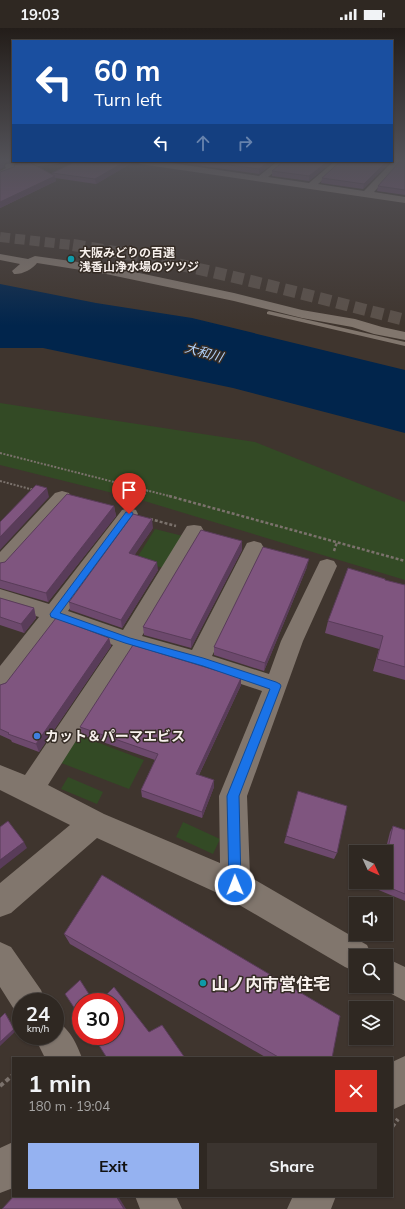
<!DOCTYPE html>
<html lang="en">
<head>
<meta charset="utf-8">
<style>
	:root { --surface:#2f2822; --page:#3b342f; --text:#f1f3f6; --muted:#a7a6a5; --line:#4a4440; --accent:#95b2f1 }
	body { margin:0; font-family:Mulish,"Noto Sans JP",sans-serif; background:var(--page); color:var(--text); height:100vh; display:flex; flex-direction:column; font-size:15px; white-space:nowrap }
	* { box-sizing:border-box; margin:0 }
	p { font-size:13px; color:var(--muted) }
	.icon { flex:none; width:22px; height:22px; fill:none; stroke:currentColor; stroke-width:2; stroke-linecap:round; stroke-linejoin:round }
	.map { position:relative; flex:1; overflow:hidden }
	.drawer { position:absolute; left:12px; top:1029px; width:381px; height:140px; display:flex; flex-direction:column; background:var(--surface); border-radius:0px; box-shadow:0 1px 3px #0004,0 0 0 1px var(--line) }
	.drawer>* { flex:none }
	.top-card { position:absolute; left:12px; top:12px; width:381px; height:122px; border-radius:0px; box-shadow:0 1px 3px #0004,0 0 0 1px var(--line); background:#1a4fa0; color:#fff; overflow:hidden }
	.needle { width:26px; rotate:134deg }
	.controls { position:absolute; left:349px; top:817px; display:grid; gap:8px }
	.controls a { display:grid; place-items:center; width:44px; height:44px; border-radius:0px; background:var(--surface); box-shadow:0 1px 3px #0004,0 0 0 1px var(--line); font-size:20px }
	.speed { position:absolute; left:12px; top:965px; display:flex; gap:8px; font-size:20px; font-weight:700; text-align:center }
	.speed>* { display:grid; place-content:center; width:52px; height:52px; border-radius:50%; background:var(--surface); box-shadow:0 1px 3px #0004,0 0 0 1px var(--line); line-height:1 }
	.speed small { font-size:10px; font-weight:400 }
	.speed .limit { border:6px solid #d22; background:#fff; color:#111 }
	.pin { position:absolute; display:grid; place-items:center; width:34px; height:34px; color:#fff; margin:-41px -17px; border-radius:50% 50% 50% 0; rotate:-45deg; box-shadow:0 0 4px #0007 }
	.pin .icon { rotate:45deg }
	.me { position:absolute; width:44px; margin:-22px; rotate:359deg; stroke-linejoin:round; filter:drop-shadow(0 0 3px #0008) }
	.turn { display:flex; align-items:center; gap:14px; height:84px; padding:0 16px; font-size:18px }
	.turn .icon { width:52px; height:52px; stroke-width:2.5 }
	.turn b { display:block; font-size:28px; line-height:34px }
	.lanes { display:flex; align-items:center; height:38px; padding:0 16px; background:#0003; justify-content:center; gap:20px; direction:ltr }
	.lanes .off { opacity:.35 }
	.round { display:grid; place-items:center; flex:none; width:42px; height:42px; border-radius:0px; background:var(--page) }
	.overview { display:flex; align-items:center; justify-content:space-between; height:68px; padding:0 16px }
	h1 { font-size:24px; font-weight:700; line-height:30px }
	.primary-button { display:flex; gap:8px; margin-top:auto; padding:8px 16px }
	.primary-button a { flex:1; height:46px; border-radius:0px; background:var(--accent); color:#111; font-size:16px; font-weight:700; line-height:46px; text-align:center }
	.primary-button a+a { background:var(--page); color:var(--text) }
	.status { display:flex; justify-content:space-between; align-items:center; height:28px; padding:0 20px; background:var(--surface); direction:ltr }
	.status svg { height:11px; fill:currentColor }
	.map>svg:first-child { display:block }
</style>
</head>
<body>
<div class="status"><b>19:03</b><svg viewBox="0 0 49 12"><path d="M0 12V9h3v3zM5 12V6h3v6zM10 12V3h3v9zM15 12V0h3v12zM26 1h20v11H26zM47 4h2v5h-2z"/></svg></div>
<div class="map">
<svg width="405" height="1181" viewBox="0 0 405 1181">
	<rect width="100%" height="100%" fill="#3f352e"/>
	<path fill="#334a25" d="M0 375 255 414 405 474V552L141 472 0 437Z
		M155 501 183 508 164 540 135 533Z
		M73 705 144 732 129 761 56 733Z
		M68 749 103 764 97 776 61 761Z
		M183 794 220 811 213 826 176 809Z"/>
	<path fill="#01254c" d="M0 256 96 275 192 290 405 342V405L233 360 43 320H0Z"/>
	<g fill="none" stroke-linecap="round" stroke-linejoin="round">
		<path stroke="#5b514a" stroke-width="10" stroke-dasharray="10 5" stroke-linecap="butt" d="M0 209 80 218"/>
		<path stroke="#5b514a" stroke-width="12" stroke-dasharray="12 6" stroke-linecap="butt" d="M73 217C185 234 295 264 405 292"/>
		<path stroke="#7b726c" stroke-width="2" stroke-dasharray="2 1.5" stroke-linecap="butt" d="M0 425 173 469
			M0 453 34 462
			M142 469 148 462"/>
		<path stroke="#7b726c" stroke-width="2.5" stroke-dasharray="3 2" stroke-linecap="butt" d="M169 468 405 533
			M139 473 143 468
			M150 491 176 498
			M334 523 337 514"/>
		<path stroke="#7b726c" stroke-width="4" stroke-dasharray="4.5 3" stroke-linecap="butt" d="M0 1058 13 1047
			M392 1099 398 1091"/>
		<path fill="#81766d" fill-rule="evenodd" d="M269 283 405 314V318L267 286V284Z"/>
		<path fill="#81766d" fill-rule="evenodd" d="M394 132H403L374 164 405 169V175L140 136 136 133H158L259 148 278 133H287L268 149 309 155 335 133H344L318 156 364 163Z
			M32 133H62L58 136 15 140 14 143 0 149V143L6 140 5 138 6 136Z
			M0 226 28 231 35 228 106 238 234 265 302 282 355 291 382 299 405 304V312L374 306 352 299 302 290 234 273 106 246 37 235C33 241 21 247 14 246L12 243 20 236 0 232Z
			M62 463 69 465 71 469 69 473 7 542 0 544V524L55 465Z
			M129 480 136 482 138 486 68 583 123 602 187 498 194 497 201 498 204 503 142 608 192 622 247 515 254 513 261 515 264 520 212 628 269 646 281 613 320 533 327 531 334 533 337 538 303 613 247 768 250 849 367 917 372 928H356V944L345 939 224 868 97 810 11 885 0 889V855L70 797 0 762V737L25 747 113 617 58 596 8 662 0 665V638L39 589 0 577V561L49 576 122 482ZM133 623 202 643 262 663 219 768 220 835 104 786 48 757Z
			M0 914 11 919 41 962 46 974H21V987L17 986 0 959Z
			M386 930 405 939V973L376 958H386Z
			M55 993C69 999 77 1016 82 1030H45L34 1008H55Z
			M405 1028V1076L392 1082V1034Z
			M13 1114V1160L0 1165V1120Z
			M135 1168H176L182 1181H140Z
			M293 1168H336L331 1181H287Z"/>
	</g>
	<path fill="#6d496d" d="M405 132V167L377 163 378 158Z
		M135 133 96 156 55 150 56 153 0 180V144L52 146V145Z
		M168 133H276L259 146Z
		M333 133 309 153 272 148V143Z
		M341 133H391L363 161 321 155 322 150Z
		M114 478 116 488 48 574 0 560V535L5 534Z
		M153 500 134 527 158 542 122 600 70 582 69 574Z
		M242 513V522L191 620 144 607 143 599Z
		M307 539 264 643 214 627V619Z
		M385 552 405 557V652L373 643 379 621 325 605 328 593Z
		M0 570 34 580 36 590 24 605 0 597Z
		M109 610 111 618 39 724 12 714 11 712 0 707V657Z
		M241 650V657L199 747 214 759 202 790 142 769 141 762 155 732 82 707 80 699Z
		M393 798 405 802V873L369 858 370 854H386V824H385L390 804Z
		M286 808 337 825 334 831 284 815Z
		M64 906 332 1030H267L70 916Z"/>
	<path fill="#593c59" d="M3 132H13V133H19L5 135 4 139 0 142V136Z
		M126 133H135L96 156 95 151Z
		M270 133H276L259 146V141Z
		M328 133H333L309 153V148Z
		M387 133H391L363 161 364 156Z
		M55 148 56 153 0 180V174Z
		M47 460 49 469 0 522V509Z
		M114 478 116 488 48 574 46 565Z
		M152 491 153 500 130 534 129 525Z
		M242 513V522L191 620V612Z
		M309 531 307 539 264 643 265 635Z
		M157 534 158 542 122 600 121 592Z
		M34 580 36 590 24 605 21 596Z
		M109 610 111 618 39 724 36 716Z
		M241 650V657L196 753V746Z
		M214 752V759L202 790V784Z
		M24 814 27 820 0 841V832Z
		M5 985 7 988 16 1003 0 1018V1014Z
		M116 1168H118L126 1181H124Z"/>
	<path fill="#7f557f" stroke="#593c59" d="M0 132H3V134L0 136Z
		M401 132H405V162L378 158Z
		M77 133H126L95 151 52 145Z
		M201 133H270L259 141Z
		M284 133H328L309 148 272 143Z
		M341 133H387L364 156 322 150Z
		M31 135 55 148 0 174V144L14 139 15 136Z
		M36 457 47 460 0 509V494Z
		M67 466 114 478 46 565 0 552V535L5 534Z
		M133 486 152 491 129 525 157 534 121 592 69 574Z
		M201 502 242 513 191 612 143 599Z
		M263 519 309 531 265 635 214 619Z
		M348 540 385 551V552L405 557V639L377 631 383 608 328 593Z
		M0 570 34 580 21 596 0 589Z
		M56 590 109 610 36 716 8 706 9 705 0 701V657L6 655Z
		M133 617 241 650 196 746 214 752 202 784 141 762 158 726 80 699Z
		M298 763 347 778 337 825 286 808Z
		M8 793 24 814 0 832V799Z
		M393 798 405 802V866L376 854H386V829Z
		M102 847 340 988 332 1030H280L64 906Z
		M80 952 94 974H81V990L65 966Z
		M114 959 149 1004 162 997 185 1030H107L93 1008H115V974H99Z
		M5 985 14 1001 0 1014V990Z
		M14 1168H116L124 1181H2Z"/>
	<linearGradient id="sky" x2="0" y2="1"><stop stop-color="#231d19"/><stop offset="0.44" stop-color="#525157"/><stop offset="1" stop-color="#525157" stop-opacity="0"/></linearGradient>
	<rect width="405" height="298" fill="url(#sky)"/>
	<path fill="#1a73e8" stroke="#114b97" d="M126 484H132L133 486 60 585 130 610 203 630 276 654 280 656 281 658 239 768 241 857 239 861 235 863 231 861 229 857 227 768 270 661 203 638 125 615 51 589 50 586Z"/>
	<g fill="#0f9aa8" stroke="#342b24" stroke-width="1.5">
		<circle cx="71" cy="231" r="4"/>
		<circle cx="203" cy="955" r="4"/>
	</g>
	<circle fill="#3f7fe0" stroke="#342b24" stroke-width="1.5" cx="37" cy="708" r="4"/>
	<g text-anchor="middle" dominant-baseline="central" stroke-width="3" stroke-linejoin="round" paint-order="stroke">
		<g font-size="12" font-weight="bold" fill="#f7f0ec" stroke="#342b24" text-anchor="start">
			<text x="79" y="224">大阪みどりの百選<tspan x="79" dy="14">浅香山浄水場のツツジ</tspan></text>
		</g>
		<g font-size="13" font-style="italic" fill="#b2d3fc" stroke="#342b24">
			<text transform="translate(204 324) rotate(16)">大和川</text>
		</g>
		<g font-size="14" font-weight="bold" fill="#f7f0ec" stroke="#342b24" text-anchor="start">
			<text x="45" y="708">カット＆パーマエビス</text>
		</g>
		<g font-size="17" font-weight="bold" fill="#f7f0ec" stroke="#342b24" text-anchor="start">
			<text x="211" y="955">山ノ内市営住宅</text>
		</g>
	</g>
</svg>
<div class="controls">
<a><svg class="needle" viewBox="-14 -14 28 28"><path d="M0-13l5 13h-10z" fill="#e53935"/><path d="M0 13l5-13h-10z" fill="#a7a6a5"/></svg></a>
<a><svg class="icon" aria-label="sound" viewBox="0 0 24 24"><path d="M4 9h4l5-4v14l-5-4H4zM17 9q2 3 0 6"/></svg></a>
<a><svg class="icon" aria-label="search" viewBox="0 0 24 24"><circle cx="10" cy="10" r="6"/><path d="M15 15l6 6"/></svg></a>
<a><svg class="icon" aria-label="layers" viewBox="0 0 24 24"><path d="M12 4l9 5-9 5-9-5zM3 14l9 5 9-5"/></svg></a>
</div>
<div class="speed"><div>24<small>km/h</small></div><div class="limit">30</div></div>
<div class="pin" style="left:129px;top:486px;background:#d93025"><svg class="icon" aria-label="arrive" viewBox="0 0 24 24"><path d="M6 21V4h12l-3 4 3 4H6"/></svg></div>
<svg class="me" style="left:235px;top:857px" viewBox="-20 -20 40 40"><circle r="17" fill="#1a73e8" stroke="#fff" stroke-width="3"/><path d="M0-11L8 9 0 5-8 9z" fill="#fff"/></svg>
<div class="top-card">
<div class="turn"><svg class="icon" aria-label="left" viewBox="0 0 24 24"><path d="M17 20v-9H6M10 6l-5 5 5 5"/></svg><div><b>60 m</b>Turn left</div></div>
<div class="lanes"><svg class="icon" aria-label="left" viewBox="0 0 24 24"><path d="M17 20v-9H6M10 6l-5 5 5 5"/></svg><svg class="icon off" aria-label="ahead" viewBox="0 0 24 24"><path d="M12 20V5M6 11l6-6 6 6"/></svg><svg class="icon off" aria-label="right" viewBox="0 0 24 24"><path d="M7 20v-9h11M14 6l5 5-5 5"/></svg></div>
</div>
<section class="drawer">
<div class="overview"><div><h1>1 min</h1><p>180 m · 19:04</p></div><a class="round" style="background:#d93025;color:#fff"><svg class="icon" aria-label="close" viewBox="0 0 24 24"><path d="M6 6l12 12M18 6L6 18"/></svg></a></div>
<div class="primary-button"><a>Exit</a><a>Share</a></div>
</section>
</div>
</body>
</html>
